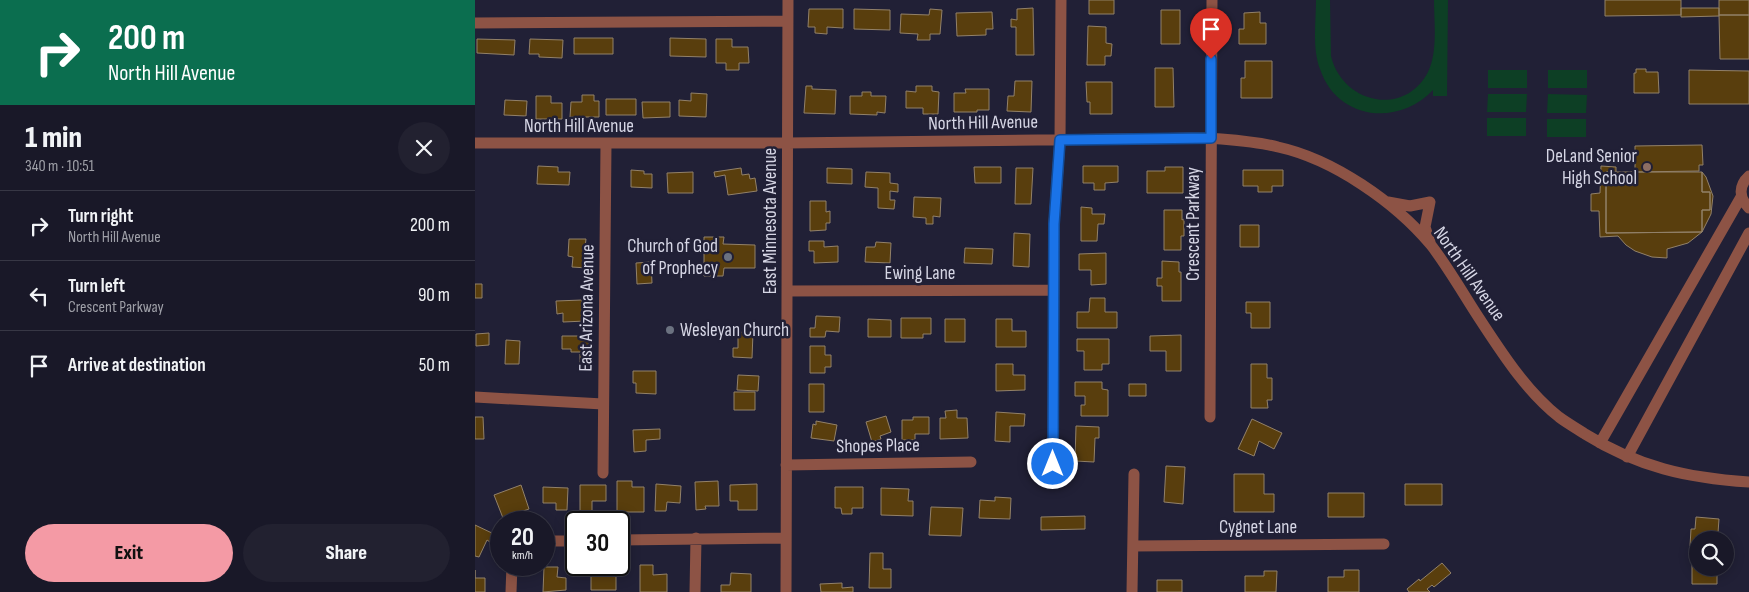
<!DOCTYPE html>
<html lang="en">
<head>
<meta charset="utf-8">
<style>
	:root { --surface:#191828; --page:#222130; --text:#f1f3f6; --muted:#9fa0a8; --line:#373745; --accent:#f49aa5 }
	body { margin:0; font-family:"Sofia Sans Condensed",sans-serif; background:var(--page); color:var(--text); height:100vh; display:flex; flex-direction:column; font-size:19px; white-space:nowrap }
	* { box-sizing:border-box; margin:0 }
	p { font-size:16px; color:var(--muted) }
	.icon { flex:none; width:28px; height:28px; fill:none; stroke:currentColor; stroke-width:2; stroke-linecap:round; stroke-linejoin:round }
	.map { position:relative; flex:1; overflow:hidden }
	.drawer { display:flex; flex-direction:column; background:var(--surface); width:475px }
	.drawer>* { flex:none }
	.banner { background:#0b6e4f; color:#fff; overflow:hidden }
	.buttons { position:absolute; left:1214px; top:531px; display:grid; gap:10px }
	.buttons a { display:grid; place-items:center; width:45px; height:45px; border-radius:50%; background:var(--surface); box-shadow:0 2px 12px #0003,0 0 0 1px var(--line); font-size:25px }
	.speed { position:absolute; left:15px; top:511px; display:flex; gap:10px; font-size:25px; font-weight:700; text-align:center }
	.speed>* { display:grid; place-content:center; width:65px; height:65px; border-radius:50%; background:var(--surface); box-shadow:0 2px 12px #0003,0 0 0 1px var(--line); line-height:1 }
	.speed small { font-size:12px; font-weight:400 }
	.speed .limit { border:2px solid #111; border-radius:8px; background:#fff; color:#111 }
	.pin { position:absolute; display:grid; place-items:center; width:42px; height:42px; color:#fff; margin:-51px -21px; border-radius:50% 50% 50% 0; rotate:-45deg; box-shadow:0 0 5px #0007 }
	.pin .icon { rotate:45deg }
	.me { position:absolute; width:55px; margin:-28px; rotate:0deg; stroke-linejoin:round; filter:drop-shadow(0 0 4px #0008) }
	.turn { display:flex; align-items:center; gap:18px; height:105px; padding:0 25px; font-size:22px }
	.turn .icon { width:65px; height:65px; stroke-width:2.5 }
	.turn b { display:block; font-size:35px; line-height:42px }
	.round { display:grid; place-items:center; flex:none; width:52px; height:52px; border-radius:26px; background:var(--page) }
	.overview { display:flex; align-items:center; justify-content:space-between; height:85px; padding:0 25px }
	h1 { font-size:30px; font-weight:800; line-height:38px }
	.primary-button { display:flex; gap:10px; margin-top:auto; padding:10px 25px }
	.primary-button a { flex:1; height:58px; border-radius:30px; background:var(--accent); color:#111; font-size:20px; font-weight:800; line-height:58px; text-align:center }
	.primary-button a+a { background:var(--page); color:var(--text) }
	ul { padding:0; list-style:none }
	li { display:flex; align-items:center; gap:15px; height:70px; padding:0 25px; border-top:1px solid var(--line) }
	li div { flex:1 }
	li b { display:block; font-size:19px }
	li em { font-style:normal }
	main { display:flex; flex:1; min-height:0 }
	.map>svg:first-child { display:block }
</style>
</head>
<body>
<main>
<section class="drawer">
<div class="banner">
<div class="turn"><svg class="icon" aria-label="right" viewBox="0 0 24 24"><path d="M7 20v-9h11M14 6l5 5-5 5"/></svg><div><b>200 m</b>North Hill Avenue</div></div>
</div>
<div class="overview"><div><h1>1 min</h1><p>340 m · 10:51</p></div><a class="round"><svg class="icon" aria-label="close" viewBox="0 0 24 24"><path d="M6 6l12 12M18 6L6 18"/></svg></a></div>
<ul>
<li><svg class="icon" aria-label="right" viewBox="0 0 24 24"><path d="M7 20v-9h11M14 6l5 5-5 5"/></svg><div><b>Turn right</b><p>North Hill Avenue</p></div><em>200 m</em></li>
<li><svg class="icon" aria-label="left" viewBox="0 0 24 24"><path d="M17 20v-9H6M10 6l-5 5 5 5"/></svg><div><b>Turn left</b><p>Crescent Parkway</p></div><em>90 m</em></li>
<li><svg class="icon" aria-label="arrive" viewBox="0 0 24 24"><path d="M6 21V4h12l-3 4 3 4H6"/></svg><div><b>Arrive at destination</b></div><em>50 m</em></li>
</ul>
<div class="primary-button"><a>Exit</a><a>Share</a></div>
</section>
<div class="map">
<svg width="1274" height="592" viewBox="0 0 1274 592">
	<rect width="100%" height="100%" fill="#212036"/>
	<path fill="#0d3f25" d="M841 0H855L856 56C867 103 929 118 953 72 963 51 959 22 959 0H973L972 96H958V90C923 127 862 120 845 69 837 48 841 22 841 0Z
		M1013 70H1052V88H1013Z
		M1073 70H1112V88H1073Z
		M1013 94H1052L1051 112H1012Z
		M1073 94 1112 95 1111 113H1072Z
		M1012 118H1051V136H1012Z
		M1072 119H1111V137H1072Z"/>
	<path fill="#593e0d" stroke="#928169" d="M614 0H639V14H614Z
		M1130 0H1206V15L1130 16Z
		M1244 0H1274V15H1244Z
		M558 8 559 55H541V27H536V19L542 20V9Z
		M1206 8H1244V16L1206 17Z
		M334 9H368V28L352 27V34L340 33V27H333Z
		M379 9 415 10V30L379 29Z
		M455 9 467 10 465 34H455V40H442L443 34 425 33 426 14 454 15Z
		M686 10H705V44H686Z
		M517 12 518 29H511V35L482 36 481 13Z
		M785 12V23H791V44H764V29H769V13Z
		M1244 15H1274V59H1245Z
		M613 26 631 27V43L637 44 636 56H630V65H612Z
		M99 38H138V54H99Z
		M195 38 231 39V57L195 56Z
		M2 39 40 40 39 55 2 53Z
		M55 39 88 40 87 58 64 57V54H54Z
		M241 39H257V47H273L274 63H264V70H251V63H241Z
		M770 61H797V98H766V78H770Z
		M680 68H698L699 107H680Z
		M1161 69H1171V72H1183L1184 93H1159V73H1161Z
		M1214 70 1274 71V104H1214Z
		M540 81H557L556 112 532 111 533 96H539Z
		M611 82H637V114H615V102H612Z
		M331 86H337V89L361 90 360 114 329 113Z
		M441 86H457V91L464 92 463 114H448V108H431V91L441 92Z
		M490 89H514V110H502V112H479V93H491Z
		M387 92H396V96H411L410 113 402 112V115L375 114V96H387Z
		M216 93 232 94 231 117 204 116V100L216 101Z
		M107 95H119V101H124V117H95L96 102H107Z
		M61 96H76V103H87V119H61Z
		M131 99H161V115H131Z
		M30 100 52 101 51 116 29 115Z
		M167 102H195V117L168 118Z
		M1227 145 1228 165H1224V171L1160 172V146Z
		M63 166 83 167V172H95L94 185 62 184Z
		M608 166H643V182L630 183V190H619V183H608Z
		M1126 166 1141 167V172H1131V233L1227 232 1213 243 1192 249V258L1177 257 1160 251 1151 245 1143 236 1125 237 1124 211H1116V194L1125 193Z
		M499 167H526V183H500Z
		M690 167H708V193H672V171H690Z
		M266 168 267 175 274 174 275 179 280 178 282 191 253 195 250 175 240 177 239 172Z
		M352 168 377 169V184L352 183Z
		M541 168H558L556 204H540Z
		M156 170 169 171V174H177V188L156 187Z
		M768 170H808V186H797V192H783V186H768Z
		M218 172V193H193L192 173Z
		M391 172 415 173V183L423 184V192L415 191V200H420L419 209 403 208V188L390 187Z
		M1131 172H1227V192H1235V210H1227V232L1131 233Z
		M1227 172 1231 177 1238 196 1236 214 1227 232V210H1235V192H1227Z
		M439 197 466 198 465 217 458 216V224H451V218L438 217Z
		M335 201H351V212L355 211V223H351V230L335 231Z
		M606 207 617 208V214H630L629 224H623L622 241H606Z
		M689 210H707V220L709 219V236H706V250H689Z
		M765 225H784V247H765Z
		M539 233 555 234 554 267 538 266Z
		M229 237H249L248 244 280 245V268H249L248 276H229Z
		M94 239H111L110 248H116L115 260H112V268L97 267 98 257 93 256Z
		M334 241H349V247L363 246V262L339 263V251H334Z
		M401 242 416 243 415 263 390 262 391 247H400Z
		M490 248 518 249 517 264 489 263Z
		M631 253V284L616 285V270H604V254Z
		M687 261 704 262V272H706V301H687V286H682V278H687Z
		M176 262 177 283 162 284 161 263Z
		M0 284H7V298H0Z
		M615 298H630V312H642V328H602V312H614Z
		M107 300V311H111V321L88 322V313L82 314 81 301Z
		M771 302H795V328H776V313H771Z
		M341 316 365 317 364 332 351 331 350 337H335V328H340Z
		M426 318H456V334H448V338H426Z
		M393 319 416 320V337H393Z
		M470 319H490V342H470Z
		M521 319H537V331H551V347H521Z
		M263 332 278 333 277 358 258 357V348H263Z
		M14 333V345L1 346V334Z
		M706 335V371H691V351H675V336Z
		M87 336H114V352H96V349H87Z
		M602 339H634V364H627V370H609V351H602Z
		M31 340 45 341 44 364H30Z
		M335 346H350V355H356V367H350V373H335Z
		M105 354H115V366H105Z
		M521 364H538V375H550V390L521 391Z
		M776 364H792V378H797V400H792L793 408H776Z
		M158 371H181V394L161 393V383H158Z
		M263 375 284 376 283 391 262 390Z
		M600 382H627V389L633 390V416H606V405H610V396H600Z
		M334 384H349V412H334Z
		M654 384H671V396H654Z
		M259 392H280V410H259Z
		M482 410V418H492L493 438 465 439V418H471L470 411Z
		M521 412 550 414 549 426H535V442L520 441Z
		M411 416 416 432 405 436 406 439 397 442 391 422Z
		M0 417H8L9 439H0Z
		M438 417H454V434H440V440H427V420H438Z
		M777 419 807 433 799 449 784 441 779 456 763 449Z
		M341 421 362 425 359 441 336 438 338 424 341 425Z
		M601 426 624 427V438H620L619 462 600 461Z
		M185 429V439L171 440V451L159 452 158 430Z
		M691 466 710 467 708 504 689 502Z
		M759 474H789V494H799V512H759Z
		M142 481H157V487H169V512H142Z
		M243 481 244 506H230L231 509 221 510 220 482Z
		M181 484 206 486 205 503 192 502 191 511H180Z
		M282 484V510H263V501H255V485Z
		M930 484H967V505H930Z
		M46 485 54 509 28 518 19 495Z
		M105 485H131V501H117V511H105Z
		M68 487 93 488 92 510H81V503H68Z
		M360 487H388V508H377V514H367L366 508H360Z
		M406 488 434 489 433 501H438V516L406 515Z
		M853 493H889V517H853Z
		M520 497 536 498 535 519 504 518 505 500 520 501Z
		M456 507 488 508 486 536 454 535Z
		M610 516V529L566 530V517Z
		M1221 517 1244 519 1243 533H1246V540H1222V547L1215 546 1216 529H1220Z
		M0 525 19 534 15 542 12 540 4 557 0 556Z
		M395 553H408V569H416V588H394Z
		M1217 561H1222V568H1242V584H1217Z
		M967 563 976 573 959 587 957 585 952 589 955 592H934L932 589 944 579 945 581Z
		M116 565H128V574H141V590H116Z
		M165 565H178V575L192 574V592H165Z
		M69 567H83L82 577 91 578V590L68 592Z
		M0 570V578H10V592H0Z
		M869 570H884V592H853V577H869Z
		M789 571H802L801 592H770V576H789Z
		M256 573 276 574V592H246V585H255Z
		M682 580H707V592H682Z
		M367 583V588L378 587V592H346L345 584Z"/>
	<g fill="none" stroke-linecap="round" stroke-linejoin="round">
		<path stroke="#8d5345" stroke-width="11" d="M0 23 313 21
			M0 143H312L735 138C758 140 781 141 803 147 858 159 920 202 956 245 973 267 989 295 1004 318 1027 353 1051 391 1084 417 1092 423 1101 428 1110 434 1163 467 1212 478 1274 482
			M1274 176C1263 186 1264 198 1274 208
			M913 202 935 206 955 202 950 227 955 242
			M312 291 578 290
			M0 397 128 404
			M735 417 737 0
			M1125 443 1266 197
			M1152 457 1274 233
			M578 464 579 224 585 140 586 0
			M311 465 496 462
			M128 473 131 144
			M144 540 311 538
			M69 541H101
			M658 546 909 544
			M36 592 37 565
			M220 592 221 538
			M311 592 313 0
			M657 592 659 474"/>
	</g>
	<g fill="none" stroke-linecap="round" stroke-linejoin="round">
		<g stroke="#114b97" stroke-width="12">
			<path id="route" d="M578 464 579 224 585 140 736 138V59"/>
		</g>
		<use href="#route" stroke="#1a73e8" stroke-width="9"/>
	</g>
	<circle fill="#8d6e63" stroke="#212036" stroke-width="2" cx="1172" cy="167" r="5"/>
	<g fill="#6b7280" stroke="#212036" stroke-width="2">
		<circle cx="253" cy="257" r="5"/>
		<circle cx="195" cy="330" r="5"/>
	</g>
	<g text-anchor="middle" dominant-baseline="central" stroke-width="5" stroke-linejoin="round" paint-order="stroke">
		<g font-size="19" fill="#d6d6e5" stroke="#212036">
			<text transform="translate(508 123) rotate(-1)">North Hill Avenue</text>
			<text x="104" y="126">North Hill Avenue</text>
			<text transform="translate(295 221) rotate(-90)">East Minnesota Avenue</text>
			<text transform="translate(718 224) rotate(-90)">Crescent Parkway</text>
			<text x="445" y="273">Ewing Lane</text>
			<text transform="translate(994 274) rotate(55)">North Hill Avenue</text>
			<text transform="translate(112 308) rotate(-89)">East Arizona Avenue</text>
			<text transform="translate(403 446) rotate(-1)">Shopes Place</text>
			<text x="783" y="527">Cygnet Lane</text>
		</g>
		<g font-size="19" fill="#d6d6e5" stroke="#212036" text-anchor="end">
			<text x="1162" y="156">DeLand Senior<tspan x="1162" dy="22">High School</tspan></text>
			<text x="243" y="246">Church of God<tspan x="243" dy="22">of Prophecy</tspan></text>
			<text x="205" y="330" text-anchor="start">Wesleyan Church</text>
		</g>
	</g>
</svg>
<div class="buttons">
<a><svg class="icon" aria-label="search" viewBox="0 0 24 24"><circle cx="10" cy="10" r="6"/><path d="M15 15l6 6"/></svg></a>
</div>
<div class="speed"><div>20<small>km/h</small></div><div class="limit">30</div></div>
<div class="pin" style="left:736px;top:59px;background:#d93025"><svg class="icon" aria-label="arrive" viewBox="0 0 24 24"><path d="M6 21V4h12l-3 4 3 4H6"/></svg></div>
<svg class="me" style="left:578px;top:464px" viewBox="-20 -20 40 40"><circle r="17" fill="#1a73e8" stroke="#fff" stroke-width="3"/><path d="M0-11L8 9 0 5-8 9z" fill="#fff"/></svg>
</div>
</main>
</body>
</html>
